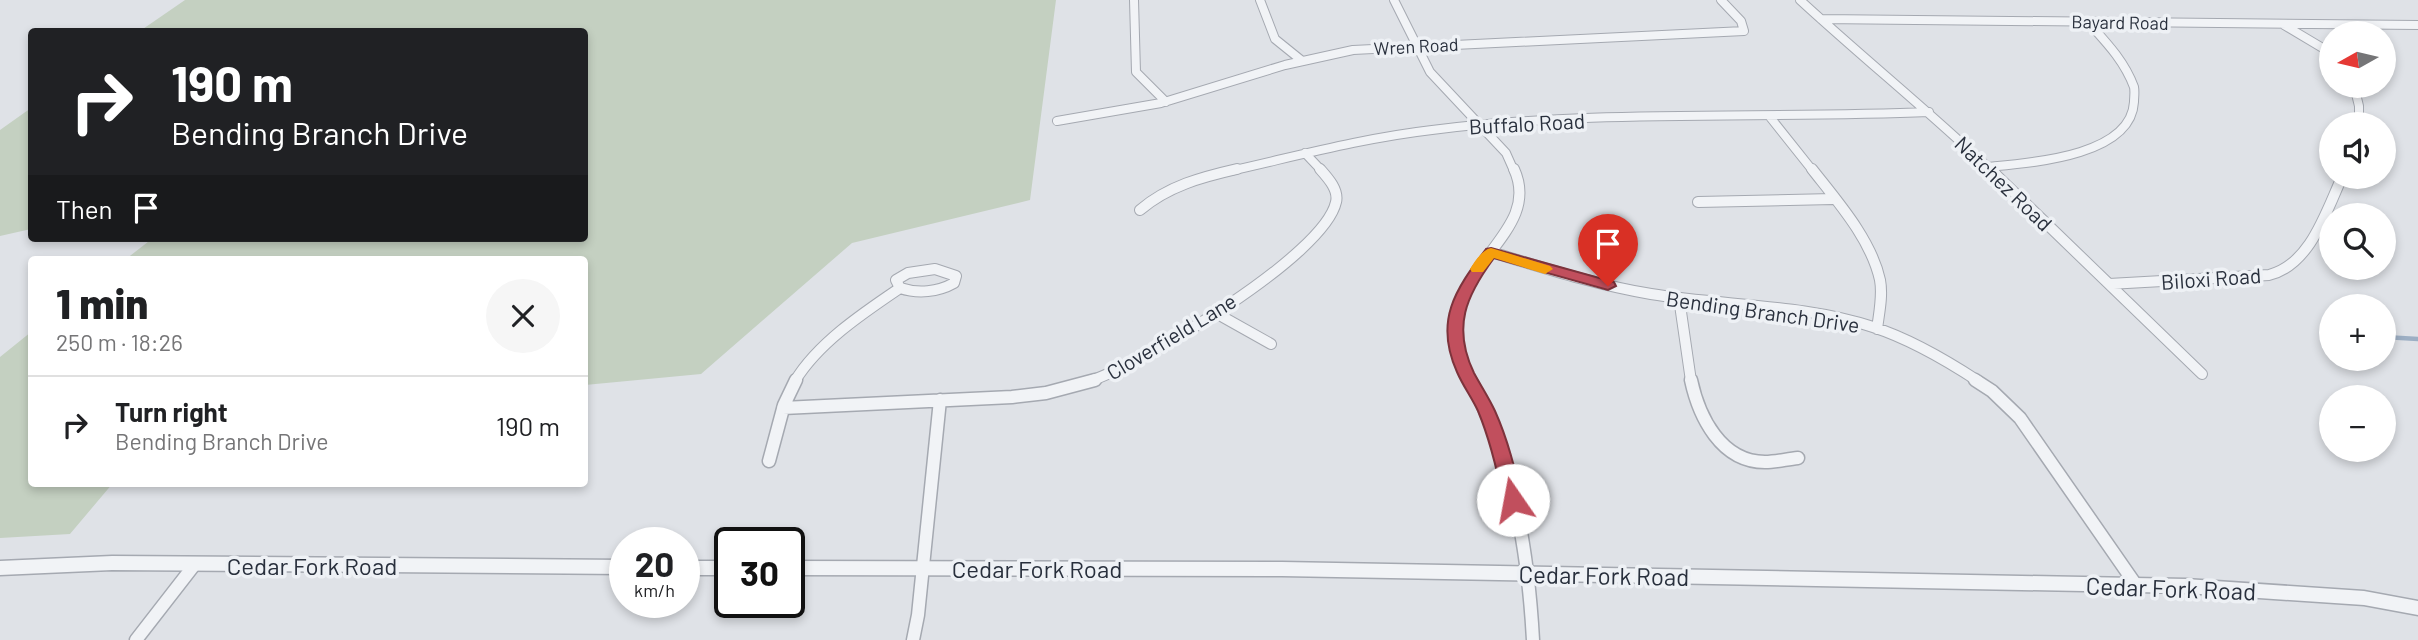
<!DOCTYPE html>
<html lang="en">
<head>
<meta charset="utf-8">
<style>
	:root { --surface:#fff; --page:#f6f6f6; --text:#202124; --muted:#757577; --line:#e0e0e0 }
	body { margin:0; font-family:Barlow,sans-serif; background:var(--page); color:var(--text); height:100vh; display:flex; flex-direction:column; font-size:26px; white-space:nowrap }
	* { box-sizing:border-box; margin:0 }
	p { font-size:23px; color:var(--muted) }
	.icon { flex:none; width:38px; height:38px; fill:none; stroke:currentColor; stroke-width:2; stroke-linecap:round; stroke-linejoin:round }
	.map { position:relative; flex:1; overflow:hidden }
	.drawer { position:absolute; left:28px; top:256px; width:560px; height:231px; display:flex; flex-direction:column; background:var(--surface); border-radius:7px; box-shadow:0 4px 10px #0003 }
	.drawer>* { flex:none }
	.hud { position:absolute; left:28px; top:28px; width:560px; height:214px; border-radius:7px; box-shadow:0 4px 10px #0003; background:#202124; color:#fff; overflow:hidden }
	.needle { width:46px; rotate:262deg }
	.buttons { position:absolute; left:2319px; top:21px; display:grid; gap:14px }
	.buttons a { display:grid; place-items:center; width:77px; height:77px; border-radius:50%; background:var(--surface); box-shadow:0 4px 10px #0003; font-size:35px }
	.speed { position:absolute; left:609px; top:527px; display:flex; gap:14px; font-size:35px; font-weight:700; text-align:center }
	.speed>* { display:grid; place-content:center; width:91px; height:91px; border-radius:50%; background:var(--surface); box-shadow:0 4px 10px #0003; line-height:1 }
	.speed small { font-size:18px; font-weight:400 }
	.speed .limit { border:4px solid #111; border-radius:10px; background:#fff; color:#111 }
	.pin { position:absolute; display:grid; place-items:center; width:60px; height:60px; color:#fff; margin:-72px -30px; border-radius:50% 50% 50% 0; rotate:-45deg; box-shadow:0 0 7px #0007 }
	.pin .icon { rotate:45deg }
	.me { position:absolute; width:77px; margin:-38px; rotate:348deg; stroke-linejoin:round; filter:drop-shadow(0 0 5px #0008) }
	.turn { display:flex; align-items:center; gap:24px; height:147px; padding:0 28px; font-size:32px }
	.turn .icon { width:91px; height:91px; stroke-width:2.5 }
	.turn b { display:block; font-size:49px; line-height:60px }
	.then { display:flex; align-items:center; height:66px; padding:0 28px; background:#0003; gap:14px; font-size:26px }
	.round { display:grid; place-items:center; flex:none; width:74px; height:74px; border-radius:37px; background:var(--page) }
	.head { display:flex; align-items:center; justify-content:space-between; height:119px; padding:0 28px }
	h1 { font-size:42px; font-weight:800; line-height:52px }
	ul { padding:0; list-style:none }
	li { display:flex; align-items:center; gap:21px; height:98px; padding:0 28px; border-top:2px solid var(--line) }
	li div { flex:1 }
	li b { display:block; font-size:26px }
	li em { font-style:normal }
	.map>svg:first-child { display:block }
</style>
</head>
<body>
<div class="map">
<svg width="2418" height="640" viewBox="0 0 2418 640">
	<rect width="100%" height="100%" fill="#dfe2e7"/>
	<path fill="#c4d0c1" d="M185 0H1056L1030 200 852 243 701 374 585 385 584 259H126L153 238H584V32L140 31Z
		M31 108V229L0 236V130Z
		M31 332 32 483H113L70 534 0 538V357Z"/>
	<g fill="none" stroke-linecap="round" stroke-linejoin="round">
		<path stroke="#9dafc4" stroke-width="4.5" d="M2384 337 2418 339"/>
		<g stroke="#a5a9b1" stroke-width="10">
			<path id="minor-far2" d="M1134 0 1136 72 1166 102
				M1260 0 1275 39 1301 60
				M1394 0 1430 72 1506 153 1514 171
				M1800 0C1863 58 1930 112 1992 171
				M1821 19 2418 25
				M2284 25 2331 53
				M2354 86 2359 106V124
				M1770 117 1813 171
				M1057 121 1161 103 1285 65 1353 50 1744 31 1741 21 1721 0
				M1305 153 1322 171
				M1987 167C2028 163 2131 157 2134 102 2134 97 2135 92 2134 87 2124 60 2105 41 2087 21
				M1230 171C1297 156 1363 138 1432 130 1596 109 1764 119 1929 112"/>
		</g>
		<g stroke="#a5a9b1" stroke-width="12">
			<path id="minor-far1" d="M1812 169C1837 201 1871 239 1880 280 1883 296 1879 313 1877 329
				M1990 169 2202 374
				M1698 202 1833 199
				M1140 210C1168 186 1202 177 1237 169
				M1491 252C1544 268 1597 285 1651 294 1723 306 1805 304 1873 327 1910 339 1946 360 1978 381
				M935 269 956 276 954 283C938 292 918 294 900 288L896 280 908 273Z
				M2109 284 2269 275C2310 265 2326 212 2342 177
				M1679 298 1691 381
				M1214 312 1271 344
				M795 381C818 343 863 313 900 288
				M1090 381C1143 363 1324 256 1336 202 1339 190 1328 178 1320 169
				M1471 381C1412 273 1548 243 1514 169"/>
		</g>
		<g stroke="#a5a9b1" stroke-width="15">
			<path id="minor" d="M1470 380C1513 459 1528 550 1533 640
				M1691 380C1699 417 1721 462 1765 462 1776 462 1787 459 1798 458
				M1975 380 1992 391 2020 418 2136 585
				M783 408 1012 397 1046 393 1095 380
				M769 461 784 405 796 380
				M136 640 195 564
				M913 640 918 615 940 400"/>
		</g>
		<g stroke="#a5a9b1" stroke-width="3">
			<path id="tertiary" d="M112 556 625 560V574L112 570 0 575V561Z
				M684 561H730V575H684Z
				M789 561 1282 562 2186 579 2364 591 2418 601V615L2364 605 2186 593 1282 576 789 575Z"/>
		</g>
		<use href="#minor-far2" stroke="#f1f3f6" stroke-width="8"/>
		<use href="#minor-far1" stroke="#f1f3f6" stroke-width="10"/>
		<use href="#minor" stroke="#f1f3f6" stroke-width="12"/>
		<use href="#tertiary" fill="#f1f3f6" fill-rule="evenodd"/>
	</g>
	<path fill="#c14f5d" stroke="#7d333c" stroke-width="2" d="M1491 248 1614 282 1616 286 1608 290 1494 258C1466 296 1452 327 1474 373 1481 386 1489 398 1495 411 1508 440 1515 469 1522 500L1519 504H1506L1503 500C1497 469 1490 440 1478 411 1472 398 1463 386 1457 372 1434 321 1455 290 1486 249Z"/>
	<path fill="#f59e0b" d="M1491 248 1550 266 1553 269 1545 274 1494 258 1483 272H1472L1470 269C1475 261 1482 250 1491 248Z"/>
	<g text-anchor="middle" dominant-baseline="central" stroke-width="7" stroke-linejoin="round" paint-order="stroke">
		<g font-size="18" fill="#29303d" stroke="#eef1f5">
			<text transform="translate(2120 22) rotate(1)">Bayard Road</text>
			<text transform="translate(1416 46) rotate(-3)">Wren Road</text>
		</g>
		<g font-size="21" fill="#29303d" stroke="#eef1f5">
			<text transform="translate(1527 123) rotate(-3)">Buffalo Road</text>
			<text transform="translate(2004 183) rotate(44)">Natchez Road</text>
			<text transform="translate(2211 278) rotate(-4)">Biloxi Road</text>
			<text transform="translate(1763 311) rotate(8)">Bending Branch Drive</text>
			<text transform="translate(1171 336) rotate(-31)">Cloverfield Lane</text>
		</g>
		<g font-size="24" fill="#29303d" stroke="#eef1f5">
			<text x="312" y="565">Cedar Fork Road</text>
			<text x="1037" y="568">Cedar Fork Road</text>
			<text transform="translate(1604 575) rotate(1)">Cedar Fork Road</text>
			<text transform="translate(2171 588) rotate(2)">Cedar Fork Road</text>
		</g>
	</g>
</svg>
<div class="buttons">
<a><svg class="needle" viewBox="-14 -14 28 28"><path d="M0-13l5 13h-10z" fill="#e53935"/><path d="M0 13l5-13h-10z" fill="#757577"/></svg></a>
<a><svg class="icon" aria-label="sound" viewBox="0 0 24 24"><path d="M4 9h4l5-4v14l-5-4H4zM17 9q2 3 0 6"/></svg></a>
<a><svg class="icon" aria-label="search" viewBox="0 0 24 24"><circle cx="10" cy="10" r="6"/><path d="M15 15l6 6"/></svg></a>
<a>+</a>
<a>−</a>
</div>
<div class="speed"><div>20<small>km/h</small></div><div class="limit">30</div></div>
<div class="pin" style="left:1608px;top:286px;background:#d93025"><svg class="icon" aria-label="arrive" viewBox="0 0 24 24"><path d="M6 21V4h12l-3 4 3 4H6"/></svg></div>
<svg class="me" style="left:1513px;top:500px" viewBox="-20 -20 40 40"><circle r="19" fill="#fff"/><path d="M0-13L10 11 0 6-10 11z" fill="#c14f5d"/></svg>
<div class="hud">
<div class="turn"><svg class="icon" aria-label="right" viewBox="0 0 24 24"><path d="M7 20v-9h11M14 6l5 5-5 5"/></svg><div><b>190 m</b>Bending Branch Drive</div></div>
<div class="then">Then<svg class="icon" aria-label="arrive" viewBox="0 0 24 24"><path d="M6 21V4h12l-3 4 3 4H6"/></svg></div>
</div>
<section class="drawer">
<div class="head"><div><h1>1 min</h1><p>250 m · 18:26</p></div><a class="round"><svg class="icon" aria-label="close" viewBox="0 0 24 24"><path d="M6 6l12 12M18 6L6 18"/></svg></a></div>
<ul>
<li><svg class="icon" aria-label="right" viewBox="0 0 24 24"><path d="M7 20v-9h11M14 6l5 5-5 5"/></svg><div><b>Turn right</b><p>Bending Branch Drive</p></div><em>190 m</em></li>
</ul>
</section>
</div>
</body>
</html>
